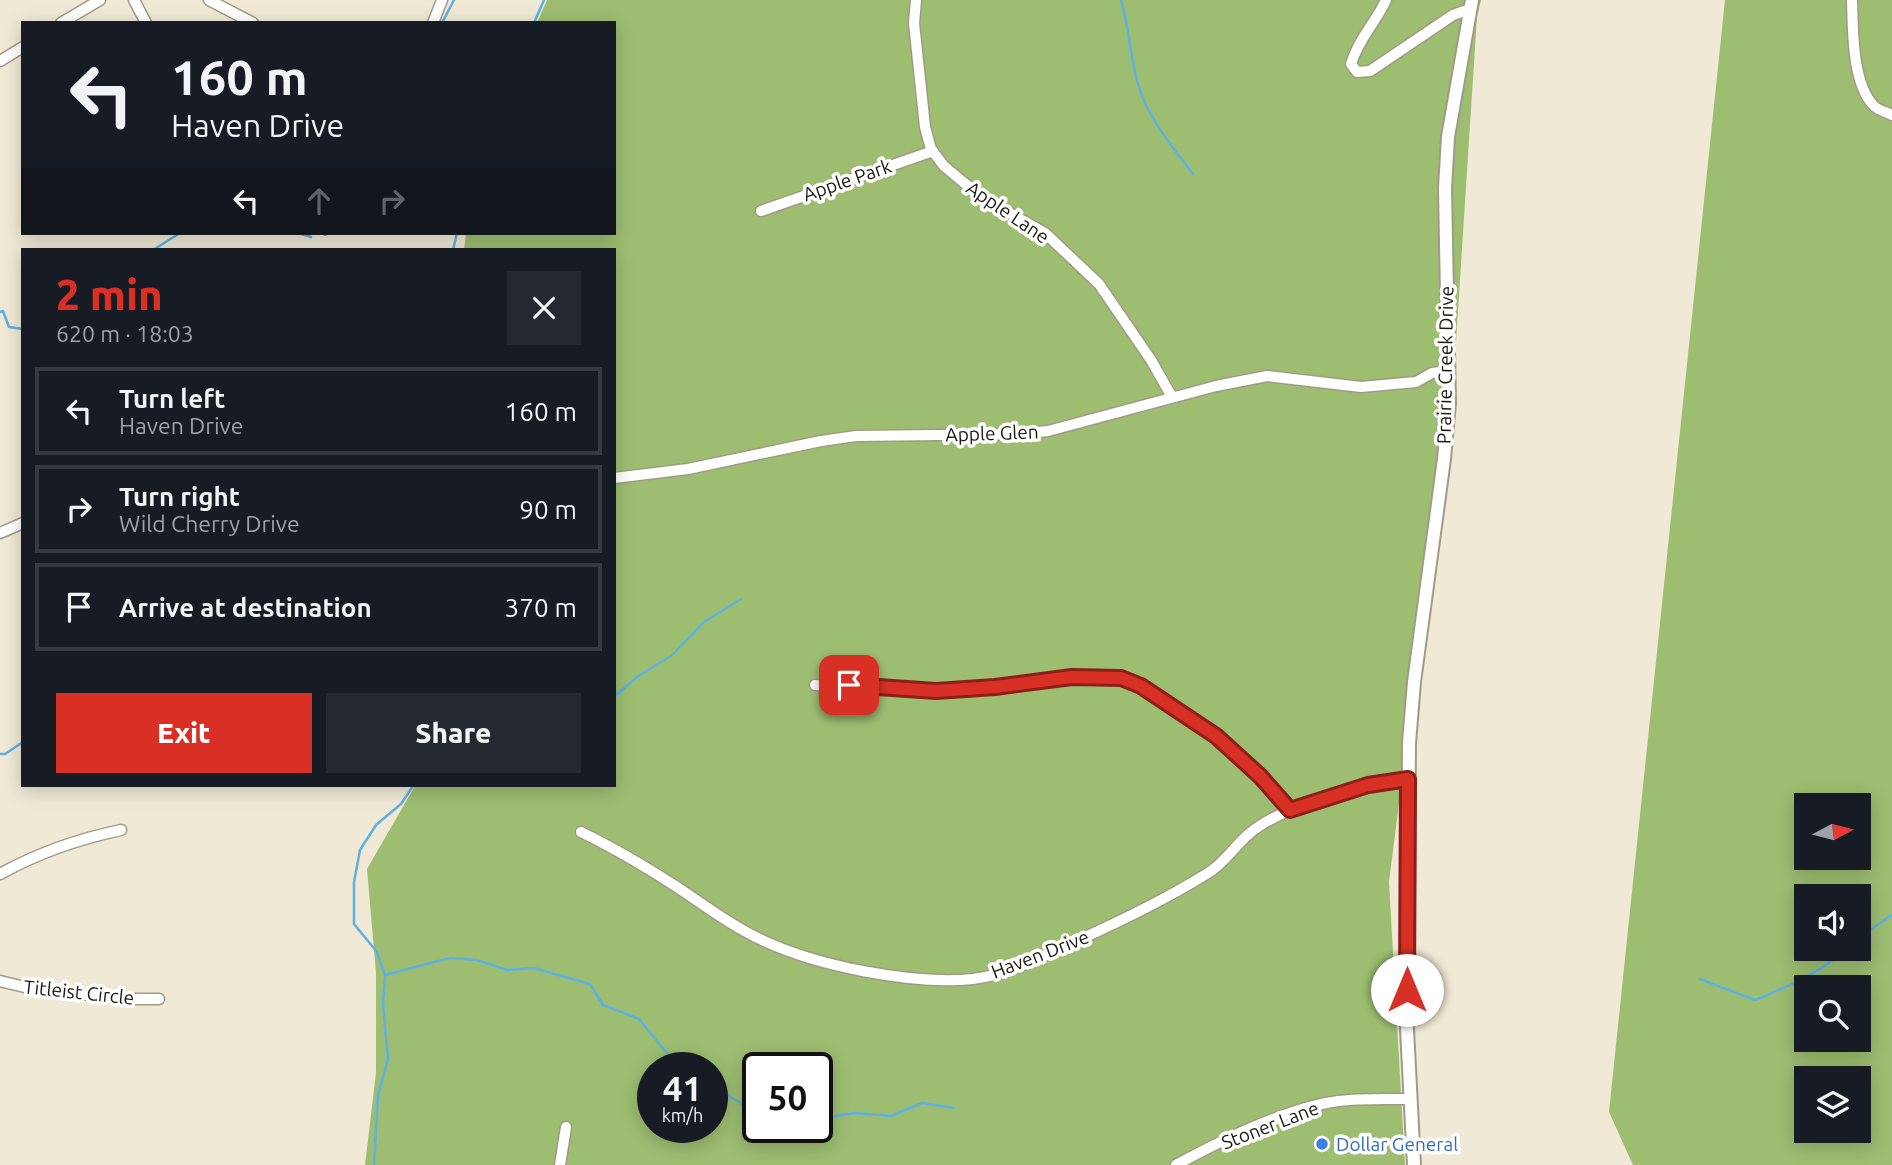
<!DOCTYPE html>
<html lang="en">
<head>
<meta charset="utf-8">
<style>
	:root { --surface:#171b24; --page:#242831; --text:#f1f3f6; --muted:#9ea1a6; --line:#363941; --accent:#d93025 }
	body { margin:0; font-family:Ubuntu,sans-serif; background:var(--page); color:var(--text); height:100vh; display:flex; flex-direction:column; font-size:26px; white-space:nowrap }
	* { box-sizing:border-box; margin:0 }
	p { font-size:23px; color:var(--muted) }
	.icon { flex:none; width:38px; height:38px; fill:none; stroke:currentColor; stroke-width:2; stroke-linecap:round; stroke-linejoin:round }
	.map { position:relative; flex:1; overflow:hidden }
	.panel { position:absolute; left:21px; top:248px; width:595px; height:539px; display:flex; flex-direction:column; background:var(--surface); border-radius:0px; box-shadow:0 4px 18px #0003 }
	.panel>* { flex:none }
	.top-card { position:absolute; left:21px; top:21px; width:595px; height:214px; border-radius:0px; box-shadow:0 4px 18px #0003; background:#171b24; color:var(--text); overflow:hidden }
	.needle { width:46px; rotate:83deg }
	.controls { position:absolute; left:1794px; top:793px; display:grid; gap:14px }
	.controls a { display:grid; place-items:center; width:77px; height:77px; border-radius:0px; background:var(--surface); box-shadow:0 4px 18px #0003; font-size:35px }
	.speed { position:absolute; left:637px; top:1052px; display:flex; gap:14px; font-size:35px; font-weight:700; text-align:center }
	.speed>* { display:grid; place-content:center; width:91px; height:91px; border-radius:50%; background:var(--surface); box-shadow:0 4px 18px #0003; line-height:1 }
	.speed small { font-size:18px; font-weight:400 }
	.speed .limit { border:4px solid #111; border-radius:10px; background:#fff; color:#111 }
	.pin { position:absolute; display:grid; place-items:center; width:60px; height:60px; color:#fff; margin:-30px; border-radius:14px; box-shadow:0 4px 10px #0006 }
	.me { position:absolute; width:77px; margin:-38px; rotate:0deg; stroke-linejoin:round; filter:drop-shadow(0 0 5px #0008) }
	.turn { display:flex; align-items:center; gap:24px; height:147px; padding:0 35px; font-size:32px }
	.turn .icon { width:91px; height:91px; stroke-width:2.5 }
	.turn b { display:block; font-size:49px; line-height:60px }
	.lanes { display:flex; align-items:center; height:66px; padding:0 35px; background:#0003; justify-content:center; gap:35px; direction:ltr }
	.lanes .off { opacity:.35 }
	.round { display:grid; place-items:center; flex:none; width:74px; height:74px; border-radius:0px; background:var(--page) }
	.overview { display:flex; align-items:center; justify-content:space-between; height:119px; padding:0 35px }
	h1 { font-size:42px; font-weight:800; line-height:52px; color:var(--accent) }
	.primary-button { display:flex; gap:14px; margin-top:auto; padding:14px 35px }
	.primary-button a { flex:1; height:80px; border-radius:0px; background:var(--accent); color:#fff; font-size:28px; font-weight:800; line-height:80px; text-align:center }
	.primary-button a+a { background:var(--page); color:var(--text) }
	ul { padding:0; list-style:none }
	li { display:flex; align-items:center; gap:21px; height:88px; margin:0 14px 10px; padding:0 21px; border:4px solid var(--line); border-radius:0px }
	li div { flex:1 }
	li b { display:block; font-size:26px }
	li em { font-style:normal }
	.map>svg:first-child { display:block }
</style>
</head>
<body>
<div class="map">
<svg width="1892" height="1165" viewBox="0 0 1892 1165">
	<rect width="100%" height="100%" fill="#efe9d5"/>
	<path fill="#9dbe71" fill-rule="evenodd" d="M547 0H1481L1477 16 1454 373 1389 882 1405 1165H365L376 1073V973L367 869 415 786H614V250H464L466 233H614V23H537ZM653 1068H712V1127H653ZM758 1068H817V1127H758Z
		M1725 0H1892V1165H1633L1609 1112ZM1806 805H1858V858H1806ZM1806 896H1858V948H1806ZM1806 987H1858V1040H1806ZM1806 1078H1858V1130H1806Z"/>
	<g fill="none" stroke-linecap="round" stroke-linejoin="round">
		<path stroke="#5fb1e3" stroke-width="2.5" d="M1121 0C1129 27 1130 54 1137 81 1147 117 1171 145 1193 174
			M442 23 454 0
			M534 23 544 0
			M298 233 311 237
			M325 235 329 233
			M153 250 180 233
			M453 250 457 233
			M0 312 3 311 9 327 23 329
			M614 697 637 677 671 656 704 622 741 599
			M0 754H5L23 742
			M1858 938 1892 915
			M385 975 450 958 477 960 507 970 534 968 590 984 603 1005 639 1019 666 1052 687 1068
			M1700 979 1755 1000C1788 986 1820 974 1847 948
			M712 1086 741 1103 758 1120
			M817 1119 855 1113 891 1116 922 1103 954 1108
			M374 1165 378 1095 388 1060 383 1003 385 975 377 952 354 924V882L360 850 376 825 401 804 413 786"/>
		<g stroke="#a09a87" stroke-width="13">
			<path id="minor" d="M134 0 146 23
				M209 0 253 23
				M916 0 914 23 917 51 925 127 931 149 944 166 963 182 990 202 1045 233 1099 284 1151 360 1172 397
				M1386 0C1376 22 1358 40 1351 64L1357 72 1370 71 1453 15 1470 9
				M1852 0C1853 30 1852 82 1873 105 1877 110 1886 112 1892 115
				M61 23 100 0
				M433 23 442 0
				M0 61 23 47
				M761 211 933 151
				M614 478 688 469 821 441 856 436 1018 434 1048 431 1216 386 1267 376 1361 387 1416 382 1432 373 1449 371
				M0 533 23 523
				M815 685 936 691 995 687 1072 677 1121 678 1141 686 1216 736 1260 776 1290 810
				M581 832C614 848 646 867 677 887 704 905 733 927 762 940 817 966 912 985 973 979 1006 975 1038 959 1068 945 1116 923 1163 901 1208 873 1225 863 1235 845 1250 833 1282 806 1367 782 1408 779
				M0 874C38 853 78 839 121 830
				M0 981 33 989 129 999H159
				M560 1165 566 1127
				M1176 1165C1222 1140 1286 1108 1338 1101 1361 1098 1385 1099 1409 1099"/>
		</g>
		<g stroke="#a09a87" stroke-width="16">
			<path id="major" d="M1414 1165 1407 1029 1409 743 1414 682 1444 459 1449 403 1445 188 1448 137 1472 0"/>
		</g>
		<use href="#minor" stroke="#fff" stroke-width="10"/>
		<use href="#major" stroke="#fff" stroke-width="12"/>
	</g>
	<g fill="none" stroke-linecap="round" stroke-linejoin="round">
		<g stroke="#8d1f18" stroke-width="18">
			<path id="route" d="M849 685 936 691 995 687 1072 677 1121 678 1141 686 1216 736 1260 776 1290 810 1368 785 1408 779 1407 990"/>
		</g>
		<use href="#route" stroke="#d93025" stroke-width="12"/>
	</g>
	<circle fill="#3f7fe0" stroke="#fff" stroke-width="2.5" cx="1322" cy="1144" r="7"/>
	<g text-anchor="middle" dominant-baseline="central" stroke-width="7" stroke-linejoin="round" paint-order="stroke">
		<g font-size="19" fill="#1a1710" stroke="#fff">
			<text transform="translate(847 180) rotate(-19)">Apple Park</text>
			<text transform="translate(1008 212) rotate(34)">Apple Lane</text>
			<text transform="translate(1445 365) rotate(-89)">Prairie Creek Drive</text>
			<text transform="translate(992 433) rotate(-2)">Apple Glen</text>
			<text transform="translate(1040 954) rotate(-21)">Haven Drive</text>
			<text transform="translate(79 992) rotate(6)">Titleist Circle</text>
			<text transform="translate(1270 1125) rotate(-21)">Stoner Lane</text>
		</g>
		<g font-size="19" fill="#366cbe" stroke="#fff" text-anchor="start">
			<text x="1336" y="1144">Dollar General</text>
		</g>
	</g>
</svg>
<div class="controls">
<a><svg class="needle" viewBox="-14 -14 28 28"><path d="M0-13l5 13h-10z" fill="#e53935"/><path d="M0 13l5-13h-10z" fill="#9ea1a6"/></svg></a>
<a><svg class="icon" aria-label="sound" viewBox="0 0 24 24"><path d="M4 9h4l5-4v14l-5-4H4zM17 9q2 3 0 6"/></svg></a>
<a><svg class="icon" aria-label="search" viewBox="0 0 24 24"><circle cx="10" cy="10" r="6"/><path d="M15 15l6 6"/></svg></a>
<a><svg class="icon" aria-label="layers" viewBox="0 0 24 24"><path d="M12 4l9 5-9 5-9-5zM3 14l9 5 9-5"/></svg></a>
</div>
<div class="speed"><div>41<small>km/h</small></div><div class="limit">50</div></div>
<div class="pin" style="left:849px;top:685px;background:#d93025"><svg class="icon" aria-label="arrive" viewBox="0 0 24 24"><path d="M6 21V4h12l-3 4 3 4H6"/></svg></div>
<svg class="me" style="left:1407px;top:990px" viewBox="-20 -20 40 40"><circle r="19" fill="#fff"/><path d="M0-13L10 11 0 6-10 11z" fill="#d93025"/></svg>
<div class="top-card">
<div class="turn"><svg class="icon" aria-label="left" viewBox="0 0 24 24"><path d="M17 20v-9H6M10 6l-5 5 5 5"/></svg><div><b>160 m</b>Haven Drive</div></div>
<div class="lanes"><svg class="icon" aria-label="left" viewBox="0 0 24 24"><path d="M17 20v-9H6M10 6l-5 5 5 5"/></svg><svg class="icon off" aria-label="ahead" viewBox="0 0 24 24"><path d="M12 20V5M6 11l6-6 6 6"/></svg><svg class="icon off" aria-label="right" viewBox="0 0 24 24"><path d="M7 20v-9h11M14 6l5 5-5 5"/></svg></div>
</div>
<section class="panel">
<div class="overview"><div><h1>2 min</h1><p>620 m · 18:03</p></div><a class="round"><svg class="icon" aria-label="close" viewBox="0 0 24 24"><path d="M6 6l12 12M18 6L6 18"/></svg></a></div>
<ul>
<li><svg class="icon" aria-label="left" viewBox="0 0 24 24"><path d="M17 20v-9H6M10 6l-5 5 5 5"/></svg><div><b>Turn left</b><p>Haven Drive</p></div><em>160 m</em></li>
<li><svg class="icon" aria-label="right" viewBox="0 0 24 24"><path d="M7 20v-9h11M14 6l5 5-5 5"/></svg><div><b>Turn right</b><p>Wild Cherry Drive</p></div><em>90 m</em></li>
<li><svg class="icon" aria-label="arrive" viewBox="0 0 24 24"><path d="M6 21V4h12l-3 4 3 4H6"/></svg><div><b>Arrive at destination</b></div><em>370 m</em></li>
</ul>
<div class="primary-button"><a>Exit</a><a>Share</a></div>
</section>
</div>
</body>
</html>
